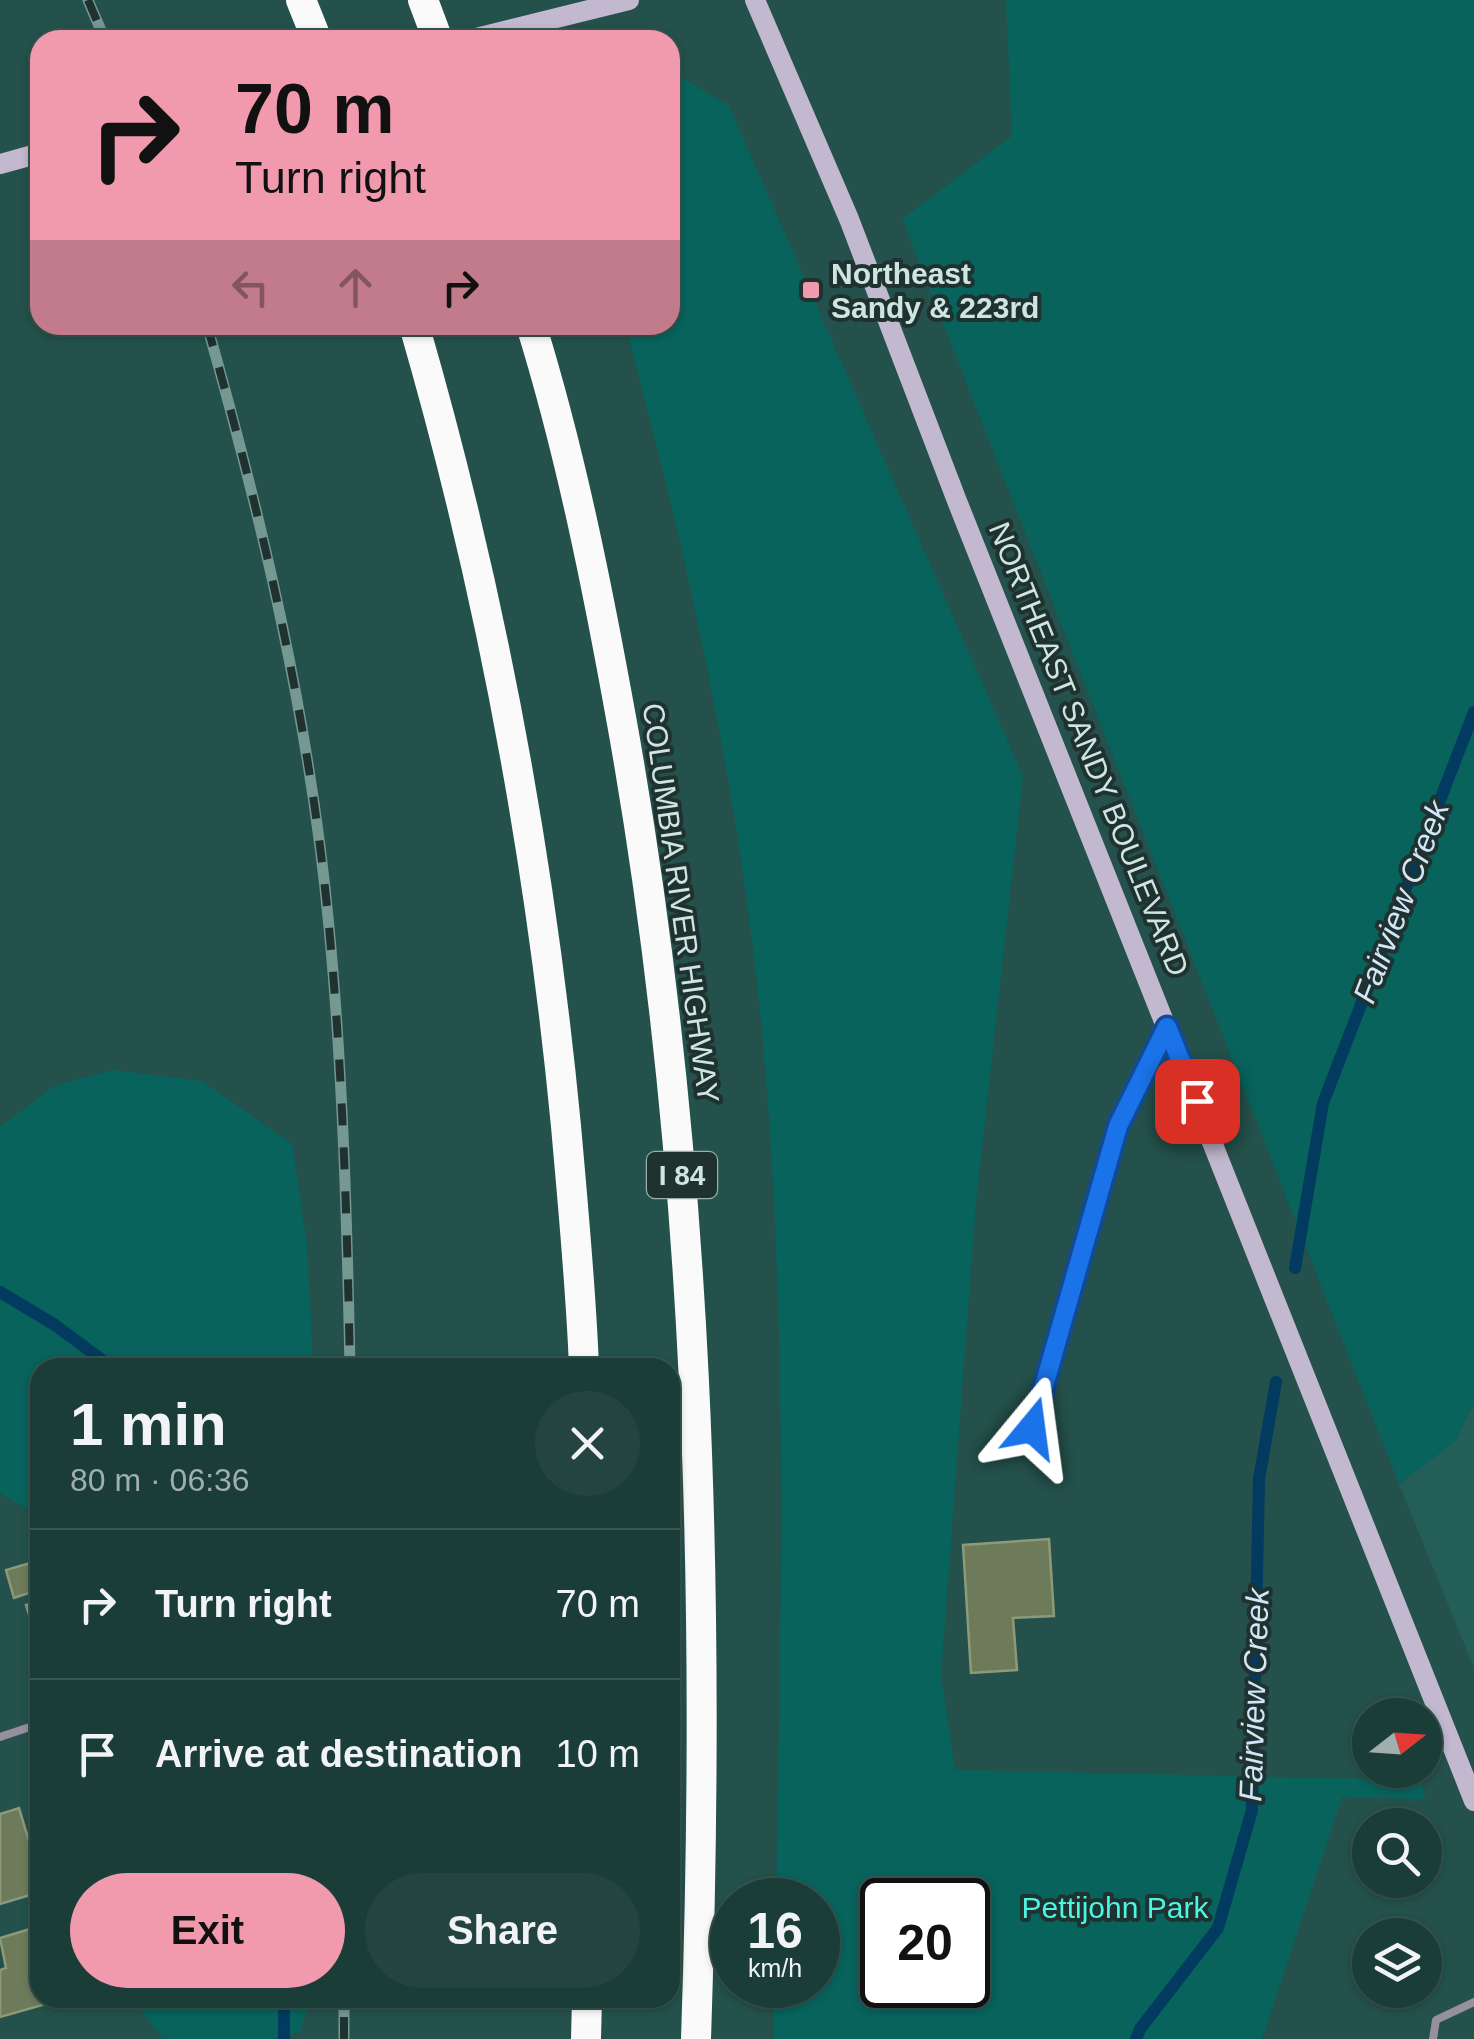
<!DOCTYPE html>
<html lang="en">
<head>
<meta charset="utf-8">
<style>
	:root { --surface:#1b3d38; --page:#244440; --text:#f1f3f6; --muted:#a0aeae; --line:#395653; --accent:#f29aad }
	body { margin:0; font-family:Helvetica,sans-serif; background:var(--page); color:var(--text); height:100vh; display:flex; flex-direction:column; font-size:38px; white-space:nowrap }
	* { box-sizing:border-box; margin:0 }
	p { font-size:32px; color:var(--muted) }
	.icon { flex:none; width:55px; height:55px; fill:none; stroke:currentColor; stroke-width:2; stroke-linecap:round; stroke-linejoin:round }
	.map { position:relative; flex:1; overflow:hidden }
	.side { position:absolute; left:30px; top:1358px; width:650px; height:650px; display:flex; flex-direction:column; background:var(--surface); border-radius:30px; box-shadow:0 2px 8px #0004,0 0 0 2px var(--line) }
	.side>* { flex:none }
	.guide { position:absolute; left:30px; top:30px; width:650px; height:305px; border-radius:30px; box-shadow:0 2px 8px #0004,0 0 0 2px var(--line); background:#f29aad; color:#111; overflow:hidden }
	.needle { width:65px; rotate:73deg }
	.tools { position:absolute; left:1352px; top:1698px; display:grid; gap:20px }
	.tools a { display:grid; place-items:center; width:90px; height:90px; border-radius:50%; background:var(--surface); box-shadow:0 2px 8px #0004,0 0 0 2px var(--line); font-size:50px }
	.speed { position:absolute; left:710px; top:1878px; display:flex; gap:20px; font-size:50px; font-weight:700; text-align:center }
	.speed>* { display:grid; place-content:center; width:130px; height:130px; border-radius:50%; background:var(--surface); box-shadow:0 2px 8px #0004,0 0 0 2px var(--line); line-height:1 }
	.speed small { font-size:25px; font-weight:400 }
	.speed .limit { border:5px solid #111; border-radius:15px; background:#fff; color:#111 }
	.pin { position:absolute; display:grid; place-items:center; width:85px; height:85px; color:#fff; margin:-42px; border-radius:20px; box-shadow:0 5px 15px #0006 }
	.me { position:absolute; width:110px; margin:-55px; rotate:16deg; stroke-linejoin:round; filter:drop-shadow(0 0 8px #0008) }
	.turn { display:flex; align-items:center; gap:35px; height:210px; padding:0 40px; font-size:45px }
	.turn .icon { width:130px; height:130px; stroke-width:2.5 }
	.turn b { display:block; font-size:70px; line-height:85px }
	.lanes { display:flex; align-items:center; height:95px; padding:0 40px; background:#0003; justify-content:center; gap:50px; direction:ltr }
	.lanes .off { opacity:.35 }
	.round { display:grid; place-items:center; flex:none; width:105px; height:105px; border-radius:52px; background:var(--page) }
	.headline { display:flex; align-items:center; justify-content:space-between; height:170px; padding:0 40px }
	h1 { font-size:60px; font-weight:600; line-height:75px }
	.action { display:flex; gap:20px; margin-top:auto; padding:20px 40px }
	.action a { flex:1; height:115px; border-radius:60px; background:var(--accent); color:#111; font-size:40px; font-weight:600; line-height:115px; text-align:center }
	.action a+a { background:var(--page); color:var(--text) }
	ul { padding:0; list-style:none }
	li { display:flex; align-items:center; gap:30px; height:150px; padding:0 40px; border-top:2px solid var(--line) }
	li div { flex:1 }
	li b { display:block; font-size:38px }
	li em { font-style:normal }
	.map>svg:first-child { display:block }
</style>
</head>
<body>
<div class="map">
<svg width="1474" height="2039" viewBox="0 0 1474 2039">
	<rect width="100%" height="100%" fill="#24514b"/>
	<path fill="#245e58" d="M1474 1402V1668L1399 1484 1456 1440Z"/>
	<path fill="#07635c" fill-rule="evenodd" d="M1006 0H1474V1402L1456 1440 1399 1484 902 219 1012 136Z
		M670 70 729 106 1023 776 976 1202 941 1675 955 1770 1419 1780 1426 1799 1342 1797 1262 2039H773L775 1985H818V1900H776C781 1608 789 1313 761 1022 738 786 687 553 625 325H670ZM882 1900H968V1985H882Z
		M112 1070 202 1081 292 1144 307 1244 313 1367 40 1368V1517L0 1493V1127L54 1086Z
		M136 1998H310L300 2032 274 2039H163L135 2003Z"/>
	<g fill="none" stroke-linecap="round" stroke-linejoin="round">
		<path stroke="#023a60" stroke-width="12" d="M1295 1268 1323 1103 1474 712
			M0 1292 55 1325 113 1368
			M284 1998V2039
			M1136 2039 1140 2029 1218 1928 1252 1810 1259 1479 1276 1382"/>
	</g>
	<path fill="#6e7b5a" stroke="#8d9a79" stroke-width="2.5" d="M1049 1539 1054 1616 1013 1618 1017 1670 971 1673 963 1545Z
		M30 1563 38 1590 14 1598 6 1570Z
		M40 1600V1651L26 1605Z
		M19 1808 40 1878V1892L0 1904V1814Z
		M40 1926V1998H67L0 2017V1970L6 1968 0 1938Z"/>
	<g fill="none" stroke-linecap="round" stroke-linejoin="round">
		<path stroke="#96909e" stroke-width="8" d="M1032 1428 1117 1126 1165 1031
			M0 1737 36 1725
			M1433 2039 1436 2020 1474 2002"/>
		<path stroke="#c2b8cf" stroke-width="20" d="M755 0 849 219 957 501 1474 1801
			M468 40 629 0
			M0 164 40 153"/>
		<path stroke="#fafafa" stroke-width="30" d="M301 0 317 40
			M423 0 438 40
			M414 325C490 587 540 855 566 1126 573 1206 581 1287 584 1368
			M531 325C571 454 598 590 622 723 700 1158 711 1599 696 2039
			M586 2039 587 1998"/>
		<g stroke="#759893" stroke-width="11">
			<path id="rail" d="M88 0 105 40
				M207 325C263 522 310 724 329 927 343 1074 347 1221 350 1368
				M344 2039V1998"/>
		</g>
		<use href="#rail" stroke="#1f3230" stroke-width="8" stroke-dasharray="22" stroke-linecap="butt"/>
	</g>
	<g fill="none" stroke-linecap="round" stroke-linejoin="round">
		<g stroke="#114b97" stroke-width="25">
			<path id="route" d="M1032 1428 1118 1126 1167 1027 1197 1101"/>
		</g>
		<use href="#route" stroke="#1a73e8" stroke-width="18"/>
	</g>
	<rect fill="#f29aad" stroke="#1f3230" stroke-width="4" x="801" y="280" width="20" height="20" rx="5"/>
	<g text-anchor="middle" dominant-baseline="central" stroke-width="8" stroke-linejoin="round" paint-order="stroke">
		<rect fill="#1f3230" stroke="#9ab0ad" stroke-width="2.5" x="647" y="1152" width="70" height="46" rx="8"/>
		<g font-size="28" font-weight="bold" fill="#cee6e2">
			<text x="682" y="1175">I 84</text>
		</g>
		<g font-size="30" font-weight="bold" fill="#cee6e2" stroke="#1f3230" text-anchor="start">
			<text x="831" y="273">Northeast<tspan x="831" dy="34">Sandy &amp; 223rd</tspan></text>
		</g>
		<g font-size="30" fill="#cee6e2" stroke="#1f3230">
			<text transform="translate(1089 749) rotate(68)">NORTHEAST SANDY BOULEVARD</text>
			<text transform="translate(681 903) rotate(82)">COLUMBIA RIVER HIGHWAY</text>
		</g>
		<g font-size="30" fill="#4cf4e4" stroke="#1f3230">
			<text x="1115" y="1907">Pettijohn Park</text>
		</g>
		<g font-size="32" font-style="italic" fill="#d1e6f9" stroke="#1f3230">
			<text transform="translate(1401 902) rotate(-69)">Fairview Creek</text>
			<text transform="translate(1254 1695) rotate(-88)">Fairview Creek</text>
		</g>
	</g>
</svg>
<div class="tools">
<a><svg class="needle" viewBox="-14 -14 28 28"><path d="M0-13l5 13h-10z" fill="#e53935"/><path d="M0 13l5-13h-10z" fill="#a0aeae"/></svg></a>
<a><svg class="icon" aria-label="search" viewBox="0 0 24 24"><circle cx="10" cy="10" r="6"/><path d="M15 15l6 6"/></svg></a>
<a><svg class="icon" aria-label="layers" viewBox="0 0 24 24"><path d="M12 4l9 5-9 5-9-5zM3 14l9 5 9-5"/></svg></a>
</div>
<div class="speed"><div>16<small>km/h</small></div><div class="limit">20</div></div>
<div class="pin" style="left:1197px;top:1101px;background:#d93025"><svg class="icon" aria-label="arrive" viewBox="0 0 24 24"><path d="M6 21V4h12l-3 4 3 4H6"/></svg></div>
<svg class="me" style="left:1032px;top:1428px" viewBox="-20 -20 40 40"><path d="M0-17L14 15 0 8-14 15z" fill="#1a73e8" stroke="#fff" stroke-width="4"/></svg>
<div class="guide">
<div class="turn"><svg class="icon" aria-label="right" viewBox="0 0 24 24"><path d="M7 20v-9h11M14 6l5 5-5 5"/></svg><div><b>70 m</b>Turn right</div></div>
<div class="lanes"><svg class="icon off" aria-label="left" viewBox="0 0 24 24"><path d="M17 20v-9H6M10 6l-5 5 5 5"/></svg><svg class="icon off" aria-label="ahead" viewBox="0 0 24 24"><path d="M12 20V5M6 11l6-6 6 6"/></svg><svg class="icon" aria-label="right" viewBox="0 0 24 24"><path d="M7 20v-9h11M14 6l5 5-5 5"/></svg></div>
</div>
<section class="side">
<div class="headline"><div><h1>1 min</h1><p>80 m · 06:36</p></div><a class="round"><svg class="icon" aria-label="close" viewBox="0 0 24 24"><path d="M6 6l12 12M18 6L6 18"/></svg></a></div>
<ul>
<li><svg class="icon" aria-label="right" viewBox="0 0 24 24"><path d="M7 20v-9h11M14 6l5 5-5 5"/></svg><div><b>Turn right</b></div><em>70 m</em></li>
<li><svg class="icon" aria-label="arrive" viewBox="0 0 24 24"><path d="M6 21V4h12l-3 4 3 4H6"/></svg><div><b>Arrive at destination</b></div><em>10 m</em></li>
</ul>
<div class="action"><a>Exit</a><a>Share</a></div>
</section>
</div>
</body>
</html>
